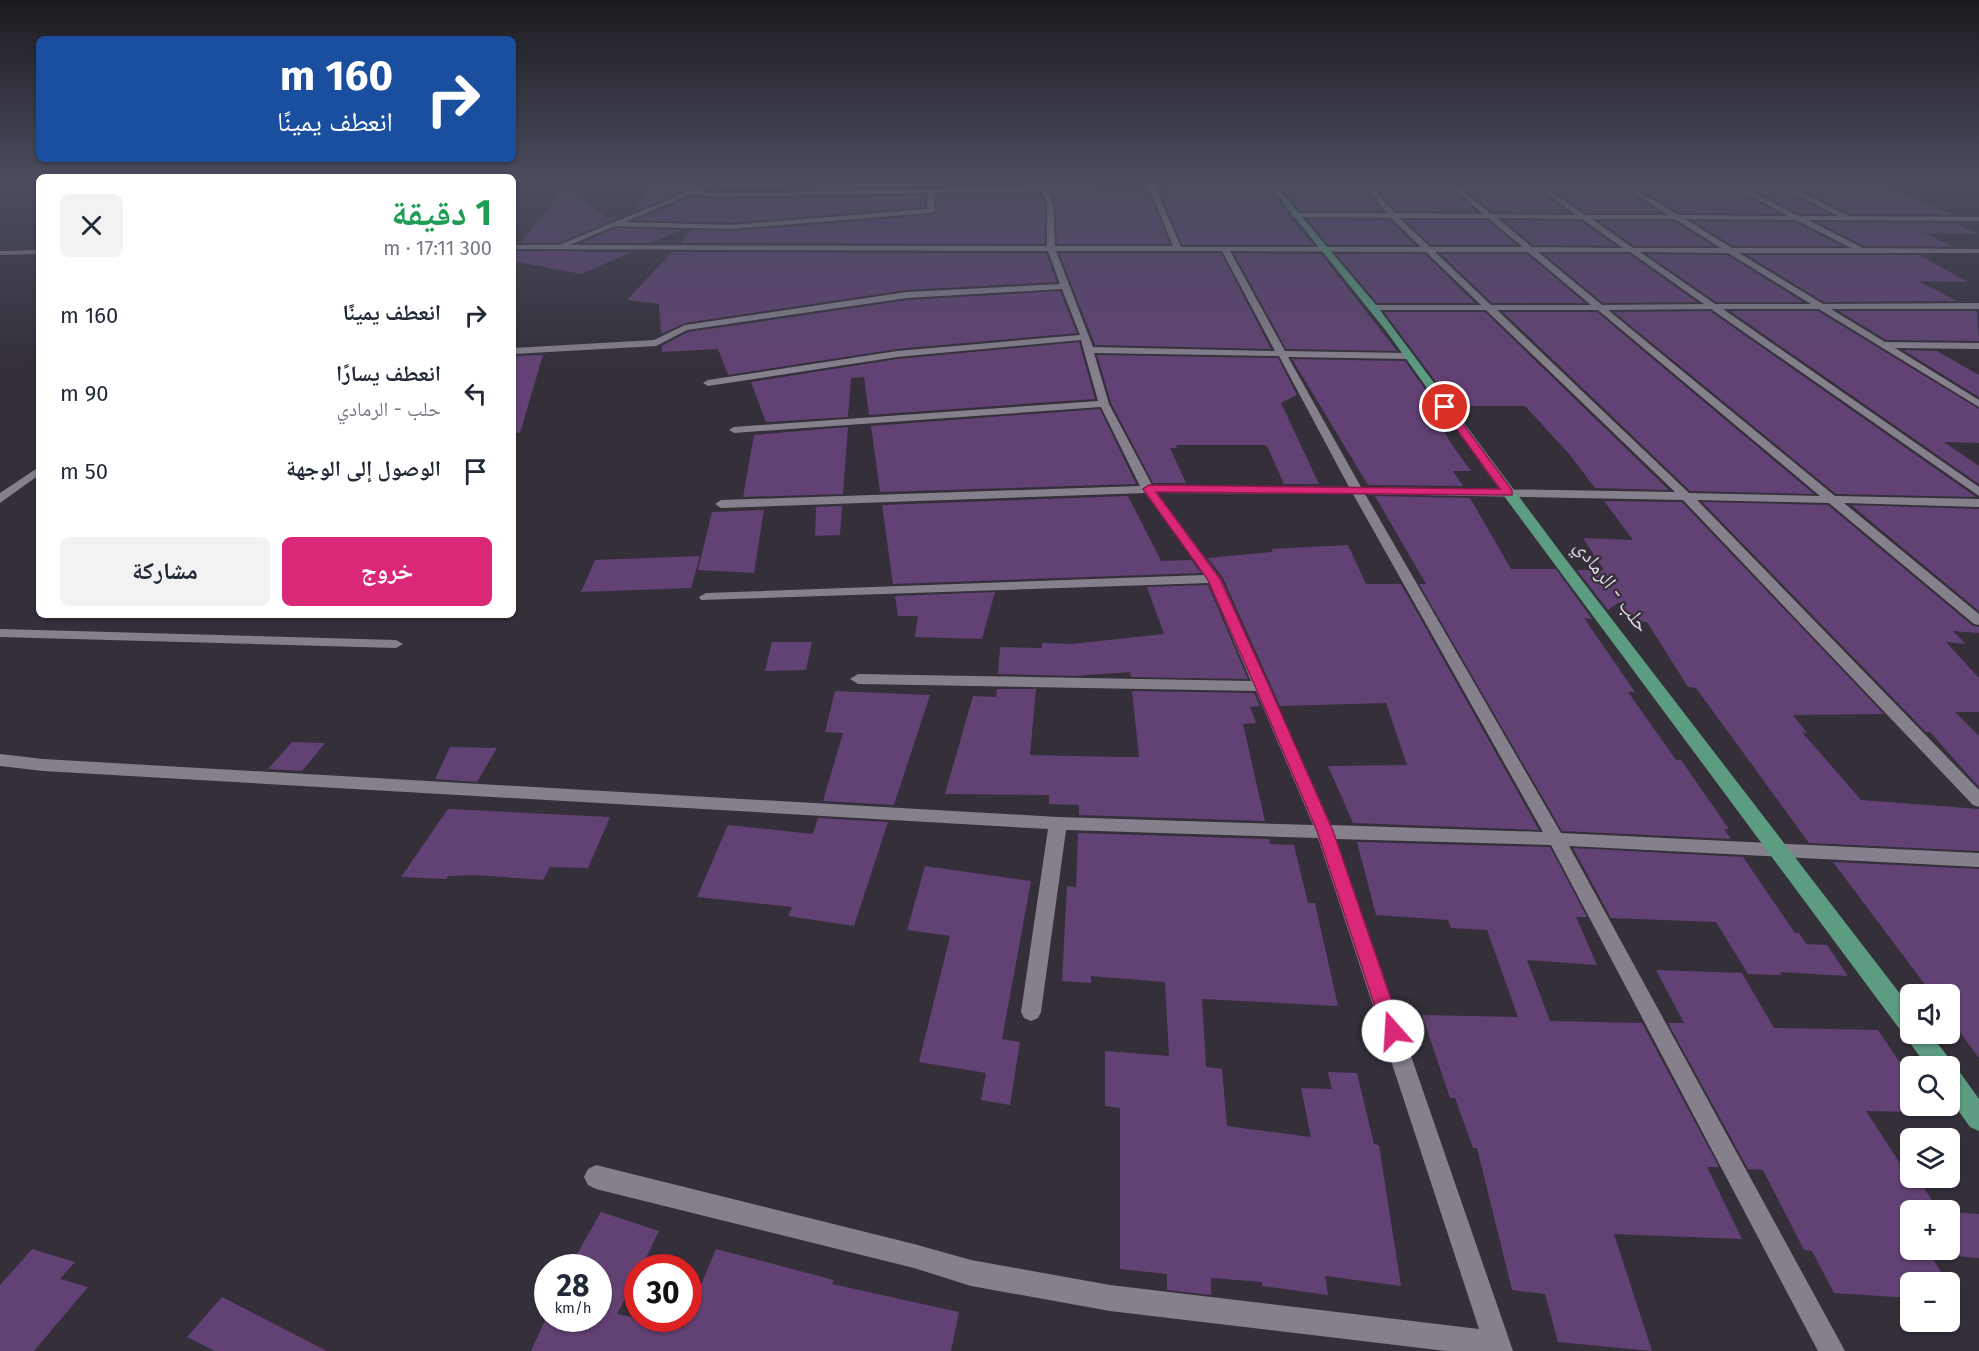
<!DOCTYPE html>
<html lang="ar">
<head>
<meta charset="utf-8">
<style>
	:root { --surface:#fff; --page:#f2f2f3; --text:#1f2937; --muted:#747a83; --accent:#db2777 }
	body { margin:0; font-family:"Fira Sans","Noto Naskh Arabic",sans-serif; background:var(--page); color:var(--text); direction:rtl; height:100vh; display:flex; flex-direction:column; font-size:22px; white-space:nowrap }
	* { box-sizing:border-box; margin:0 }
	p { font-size:20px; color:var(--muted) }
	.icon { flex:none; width:33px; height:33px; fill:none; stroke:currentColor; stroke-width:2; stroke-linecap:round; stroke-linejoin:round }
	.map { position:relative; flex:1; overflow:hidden; direction:ltr }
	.side { position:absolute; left:36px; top:174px; width:480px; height:444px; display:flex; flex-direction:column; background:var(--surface); border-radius:9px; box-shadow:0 2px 4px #0004; direction:rtl }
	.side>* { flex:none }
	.guide { position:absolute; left:36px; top:36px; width:480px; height:126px; border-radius:9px; box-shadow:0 2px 4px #0004; direction:rtl; background:#1a4fa0; color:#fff; overflow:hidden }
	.controls { position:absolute; left:1900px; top:984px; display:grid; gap:12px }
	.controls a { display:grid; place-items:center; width:60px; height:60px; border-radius:9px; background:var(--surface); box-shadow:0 2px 4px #0004; font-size:30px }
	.speed { position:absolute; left:534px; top:1254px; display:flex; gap:12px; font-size:30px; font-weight:700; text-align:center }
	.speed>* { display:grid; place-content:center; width:78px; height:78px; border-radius:50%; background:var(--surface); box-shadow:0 2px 4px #0004; line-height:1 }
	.speed small { font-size:15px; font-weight:400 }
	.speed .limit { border:9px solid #d22; background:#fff; color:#111 }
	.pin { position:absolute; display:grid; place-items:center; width:51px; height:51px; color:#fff; margin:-26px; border:3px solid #fff; border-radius:50%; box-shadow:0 2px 6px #0007 }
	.me { position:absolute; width:66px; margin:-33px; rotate:341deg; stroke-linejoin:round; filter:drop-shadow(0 0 4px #0008) }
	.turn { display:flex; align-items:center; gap:21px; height:126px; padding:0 24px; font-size:27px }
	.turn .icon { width:78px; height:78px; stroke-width:2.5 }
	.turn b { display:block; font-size:42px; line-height:51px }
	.round { display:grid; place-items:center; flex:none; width:63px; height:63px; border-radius:9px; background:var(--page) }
	.summary { display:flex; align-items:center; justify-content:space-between; height:102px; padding:0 24px }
	h1 { font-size:36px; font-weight:700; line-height:45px; color:#1e9e55 }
	.button { display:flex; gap:12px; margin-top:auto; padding:12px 24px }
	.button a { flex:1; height:69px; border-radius:9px; background:var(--accent); color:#fff; font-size:24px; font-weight:700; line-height:69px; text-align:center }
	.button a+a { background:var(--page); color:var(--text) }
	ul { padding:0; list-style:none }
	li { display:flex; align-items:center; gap:18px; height:78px; padding:0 24px }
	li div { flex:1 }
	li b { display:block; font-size:22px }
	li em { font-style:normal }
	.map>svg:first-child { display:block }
</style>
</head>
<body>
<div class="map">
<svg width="1979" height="1351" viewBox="0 0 1979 1351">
	<rect width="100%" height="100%" fill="#342f39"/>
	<path fill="#624274" d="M653 180H693V185H699L633 212Z
		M911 180H1036L1037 185 708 190 721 184 743 181Z
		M1046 180H1089L1090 187 1147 188 1170 244H1057L1055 204Z
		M1167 180H1256L1264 182 1289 213 1288 216 1314 245H1182L1158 188H1171Z
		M1335 180H1358L1382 211H1300L1276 182H1337Z
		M1369 180H1441L1477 212 1396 211Z
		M1453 180H1526L1569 213 1492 212Z
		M1539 180H1611L1660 213H1586Z
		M1624 180H1719L1779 214 1679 213Z
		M1732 180H1766L1829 214H1800Z
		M1779 180H1876L1952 215 1850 214Z
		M566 186 606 217H620L559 243H521Z
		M1040 193 1045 204V244L680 243 692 230 731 231 931 215 937 211 936 195Z
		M926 195 925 207 731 223 636 220 692 196 718 199Z
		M1307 219 1390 220 1415 245H1328Z
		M1405 220H1487L1517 245H1431Z
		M1503 220 1581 221 1616 246 1533 245Z
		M1599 221H1674L1713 246H1634Z
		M1693 221 1795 222 1842 246H1733Z
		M1817 222 1955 223 1979 234 1924 233 1953 247 1864 246Z
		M615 228 681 230 651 243H581Z
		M515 251 632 252 581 274 513 261Z
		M672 252 1046 253 1057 282 907 290 685 323 661 334 659 304 627 300Z
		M1059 253H1221L1271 349 1095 345Z
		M1234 253 1321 254 1397 351 1286 349Z
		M1336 254H1425L1475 303H1377Z
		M1441 254H1527L1585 303H1492Z
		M1544 254H1629L1697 302 1603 303Z
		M1647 254 1727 255 1803 302H1716Z
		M1747 255H1919L1968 282 1918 281 1957 301 1824 302Z
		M1060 291 1077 333 897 349 728 375 718 349 662 352V346L688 332 907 300Z
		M1710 311 1976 497 1836 494 1614 312Z
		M1730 311H1818L1979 409V443L1944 442 1979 466V484Z
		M1839 311H1977L1979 341 1886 340Z
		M1384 312H1485L1669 490 1595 488 1570 455 1525 406H1454Z
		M1503 312H1597L1814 494 1690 491Z
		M1079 342 1095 399 869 415 864 377 851 378 848 417 766 422 751 382 897 359Z
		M1903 350 1937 351 1979 375V397Z
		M543 355 520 433 513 432V356Z
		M1097 355 1278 358 1297 395 1281 403 1319 484H1284L1267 446 1263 445H1176L1177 448H1170L1186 483H1153L1111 403Z
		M1292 359 1405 361 1437 406H1429L1452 445 1471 471H1453L1463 486 1368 485Z
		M1100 409 1136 484 880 492 871 426Z
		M848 427 843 494 743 497 754 435Z
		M1128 496 1161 561 1191 560 1201 573 893 584 882 505Z
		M1375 496 1470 498 1511 569H1556L1592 619 1584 618 1635 692H1628L1676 760H1681L1729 829H1724L1731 839 1562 831 1419 584H1426Z
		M1604 501 1682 502 1884 714 1793 715 1807 733 1802 732 1861 800 1979 809V851L1809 843 1696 688 1688 687 1647 622 1635 621 1619 602 1608 610 1577 570H1604L1583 538 1633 540Z
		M1702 502 1828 505 1973 626 1979 627V633L1953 631 1966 644 1946 642 1979 678V712H1955L1979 736V787L1930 732H1926Z
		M1851 505 1979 509V611Z
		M842 506 840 535 815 536 816 507Z
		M764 510 754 573 698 570 712 512Z
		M1348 545 1366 584H1401L1539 830 1353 823 1328 766 1407 765 1386 703 1280 706 1223 578 1208 558 1273 552 1271 549Z
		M700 556 691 588 581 592 595 560Z
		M1208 585 1248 679 1131 677 1130 672 1075 676 998 674 1000 647 1042 648V643L1072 644 1164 634 1147 587Z
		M995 592 982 639 915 637 918 616H898L895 596Z
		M772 642H812L806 670 765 671Z
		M997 689H1036L1030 755 1120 757H1139L1132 691 1254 693 1260 706 1250 707 1256 723 1243 724 1265 821 1079 815V805L1049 804V795L945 794 973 696 996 697Z
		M835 691 930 695 894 805 823 801 843 733 825 732Z
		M292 742 325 743 302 771 268 769Z
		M450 747 497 748 477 782 435 779Z
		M448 809 570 815 610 817 588 868 550 867 543 880 474 875 448 876 446 879 401 877Z
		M818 818 888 822 854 926 788 916 792 907 697 897 728 825 813 834Z
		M1078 833 1269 839 1270 844 1294 845 1308 903H1315L1338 1006 1202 999 1206 1067 1222 1069 1227 1126 1311 1137 1301 1088 1332 1089 1328 1072 1357 1073 1374 1144 1379 1145 1401 1286 1325 1276 1328 1295 1262 1286V1282L1211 1278V1295L1167 1290V1274L1120 1269V1108L1105 1106V1051L1169 1056 1165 982 1091 976V983L1062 981 1067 886 1076 887Z
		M1357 842 1550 847 1587 917H1576L1597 965 1527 960 1550 1021 1642 1023 1719 1167H1707L1742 1239 1614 1234 1652 1351 1558 1342 1545 1294 1512 1290 1477 1148H1473L1455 1098H1450L1422 1015 1518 1017 1487 930 1451 928 1448 920 1376 915Z
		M1573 848 1743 857 1795 933H1799L1806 944 1827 945 1848 976 1780 972 1782 975 1748 974 1716 922 1611 918Z
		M1833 862 1979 869V1058L1950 1019V994H1932Z
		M925 866 1031 881 1002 1039 1020 1042 1010 1105 981 1100 986 1073 919 1062 950 936 907 930Z
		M1656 970 1742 973 1774 1028 1878 1030 1911 1079V1112L1866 1111 1907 1174 1918 1178 1938 1210H1911V1250H1950V1212L1979 1214V1258L1930 1254 1947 1282H1911V1298L1834 1293 1812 1251 1804 1250 1763 1170 1748 1169 1668 1023H1684Z
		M601 1212 659 1231 641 1268H638V1274L617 1314 683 1328 716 1249 834 1280 832 1284 959 1312 951 1351H531L546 1318H598V1268H569Z
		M32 1249 75 1262 60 1279 88 1287 34 1351H0V1285Z
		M222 1297 327 1351H215L187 1337Z"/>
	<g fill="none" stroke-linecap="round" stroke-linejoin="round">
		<path fill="#86808c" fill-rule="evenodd" d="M716 180H724L700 191 718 193 1040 187 1038 180H1044L1053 204 1055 246H1173L1146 180H1152L1181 247H1421L1391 218 1294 217 1290 215 1294 213H1387L1360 180H1366L1395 213 1483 214 1443 180H1450L1491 214 1576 215 1528 180H1535L1585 215H1668L1613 180H1620L1678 215 1788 216 1721 180H1728L1799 216H1838L1768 180H1775L1849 216 1979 217V221L1808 220 1863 248 1979 249V253H1739L1823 304 1979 303V309H1831L1885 342 1979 343V349L1895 348 1979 400V407L1819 309H1723L1979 487V496L1711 309 1608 310 1835 496 1979 499V507L1844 503 1979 614V625L1974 624 1829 503 1697 500 1979 790V807L1973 805 1683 500 1365 494 1561 833 1979 853V867L1569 846 1845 1351H1818L1551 845 1336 839 1513 1351H1446L1110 1311 971 1286 914 1268 596 1189 588 1185 584 1177 588 1169 596 1165 914 1244 971 1260 1110 1285 1479 1329 1318 838 1066 830 1041 1012 1038 1018 1031 1021 1024 1018 1021 1012 1048 829 43 771 0 766V754L43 759 1058 817 1313 825 1256 691 858 684 850 679 858 674 1251 681 1209 583 701 600 699 597 706 593 1205 575 1145 493 721 508 715 504 721 500 1140 486 1101 407 734 433 729 430 734 427 1098 401 1081 340 897 357 708 386 703 383 708 380 897 351 1080 335 1062 289 907 298 687 330 656 346 513 354V348L654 340 685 325 907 292 1060 284 1048 251 513 249V245H559ZM1042 191 1047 204V246L570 245 615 226 731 229 931 213 935 211 934 193ZM928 193 927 209 731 225 625 222 692 194 718 197ZM1399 218H1488L1523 247H1430ZM1497 218 1582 219 1623 248 1532 247ZM1592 219H1675L1721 248H1633ZM1685 219 1796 220 1851 248H1732ZM1056 251H1222L1275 351 1093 347ZM1230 251 1426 252 1481 305H1374L1370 308 1371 310H1486L1675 492 1361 487 1288 357 1408 359 1413 356 1408 353 1285 351ZM1435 252H1528L1591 305H1491ZM1538 252H1630L1704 304 1602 305ZM1640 252 1728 253 1811 304H1715ZM1497 310H1598L1820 496 1689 493ZM1094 353 1279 356 1349 487 1152 485 1109 404ZM1157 493 1353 494 1543 832 1331 825 1221 579Z
			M39 250V254L0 255V251Z
			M39 467V475L0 503V493Z
			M0 629 396 640 403 644 396 648 0 637Z"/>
		<path fill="#86808c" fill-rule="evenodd" d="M1972 180H1979V184Z"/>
		<path fill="#5c9c81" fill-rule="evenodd" d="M1265 180H1271L1376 305 1564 557 1911 1008V1034H1930L1949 1058 1952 1069 1959 1071 1979 1099V1131L1970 1127 1950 1099V1066H1927L1504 496 1387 332Z"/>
	</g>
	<linearGradient id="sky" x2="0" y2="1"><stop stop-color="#1d1a1f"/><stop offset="0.49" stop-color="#4a4d5f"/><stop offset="1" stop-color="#4a4d5f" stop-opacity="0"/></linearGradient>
	<rect width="1979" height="369" fill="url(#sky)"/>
	<path fill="#db2777" stroke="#8e194d" stroke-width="1.5" d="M1442 405H1449L1512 490V495L1156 492 1220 579 1269 686 1333 831 1402 1031 1400 1037 1393 1040 1386 1037 1383 1031 1317 831 1255 686 1208 580 1143 489 1149 485 1500 489 1442 409Z"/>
	<g text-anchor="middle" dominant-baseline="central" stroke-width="4.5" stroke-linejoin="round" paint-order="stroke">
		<g font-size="21" fill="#dcd9e0" stroke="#342f39">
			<text transform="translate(1612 586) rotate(53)">حلب - الرمادي</text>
		</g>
	</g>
</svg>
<div class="controls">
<a><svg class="icon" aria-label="sound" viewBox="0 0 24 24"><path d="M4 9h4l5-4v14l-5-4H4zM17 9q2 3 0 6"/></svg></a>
<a><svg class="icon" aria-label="search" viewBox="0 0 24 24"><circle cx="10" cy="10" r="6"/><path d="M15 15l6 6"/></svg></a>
<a><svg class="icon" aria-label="layers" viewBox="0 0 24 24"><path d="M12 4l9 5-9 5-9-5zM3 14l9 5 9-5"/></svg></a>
<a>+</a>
<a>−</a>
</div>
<div class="speed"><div>28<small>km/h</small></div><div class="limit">30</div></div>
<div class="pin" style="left:1445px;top:407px;background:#d93025"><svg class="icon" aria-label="arrive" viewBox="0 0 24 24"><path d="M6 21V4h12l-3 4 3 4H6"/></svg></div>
<svg class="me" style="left:1393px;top:1031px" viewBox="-20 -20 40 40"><circle r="19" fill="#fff"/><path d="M0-13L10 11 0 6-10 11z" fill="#db2777"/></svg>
<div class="guide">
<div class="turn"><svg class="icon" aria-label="right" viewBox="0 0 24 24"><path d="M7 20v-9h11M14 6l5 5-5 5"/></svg><div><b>160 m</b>انعطف يمينًا</div></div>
</div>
<section class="side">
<div class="summary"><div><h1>1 دقيقة</h1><p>300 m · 17:11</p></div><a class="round"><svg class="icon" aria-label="close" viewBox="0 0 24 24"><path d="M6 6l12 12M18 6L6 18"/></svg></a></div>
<ul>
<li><svg class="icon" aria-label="right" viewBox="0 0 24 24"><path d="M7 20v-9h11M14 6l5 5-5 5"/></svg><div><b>انعطف يمينًا</b></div><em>160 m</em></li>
<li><svg class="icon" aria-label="left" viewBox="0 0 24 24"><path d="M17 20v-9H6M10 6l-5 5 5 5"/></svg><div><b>انعطف يسارًا</b><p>حلب - الرمادي</p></div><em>90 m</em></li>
<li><svg class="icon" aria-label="arrive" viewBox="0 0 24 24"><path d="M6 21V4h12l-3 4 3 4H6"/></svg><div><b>الوصول إلى الوجهة</b></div><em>50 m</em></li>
</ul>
<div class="button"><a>خروج</a><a>مشاركة</a></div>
</section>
</div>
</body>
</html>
